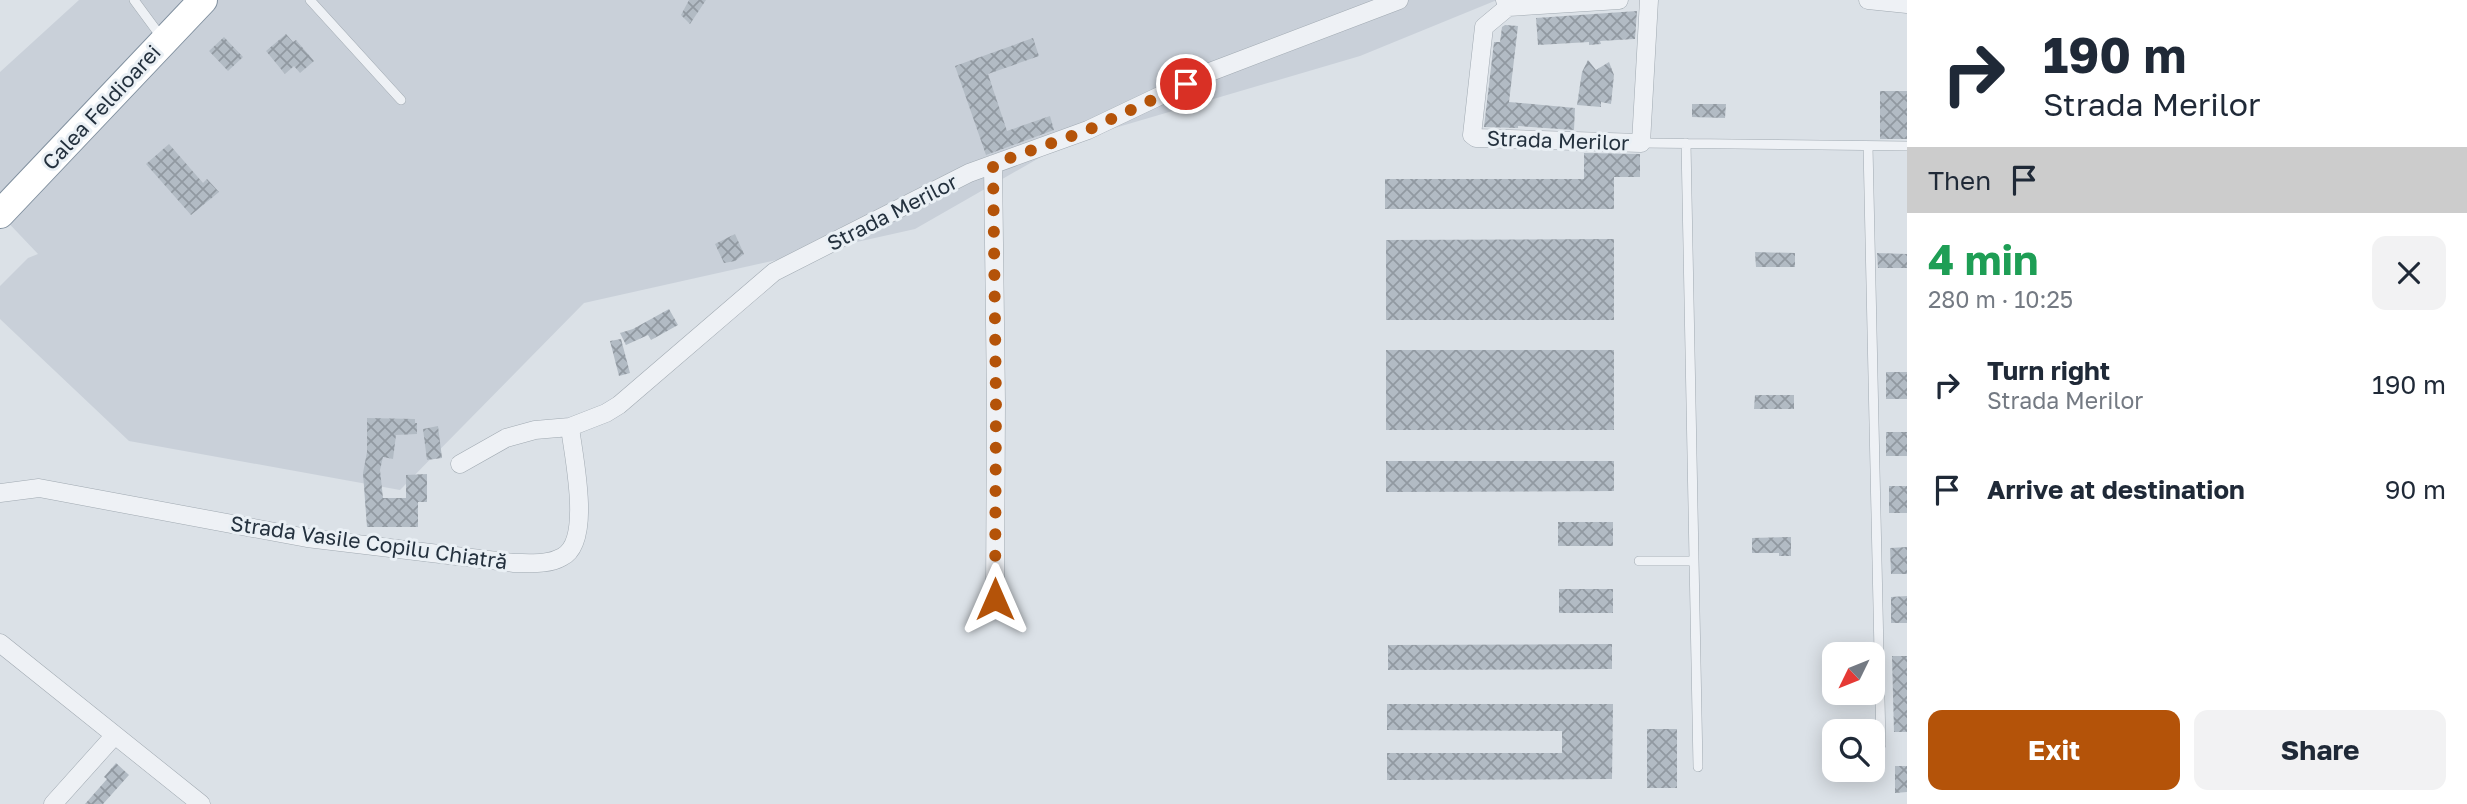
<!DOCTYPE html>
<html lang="en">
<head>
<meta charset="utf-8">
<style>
	:root { --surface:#fff; --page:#f2f2f3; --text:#1f2937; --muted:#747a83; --accent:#b45309 }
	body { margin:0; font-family:"Golos Text",sans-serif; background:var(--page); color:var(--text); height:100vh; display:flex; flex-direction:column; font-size:26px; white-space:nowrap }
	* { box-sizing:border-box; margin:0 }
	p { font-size:23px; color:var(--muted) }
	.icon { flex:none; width:38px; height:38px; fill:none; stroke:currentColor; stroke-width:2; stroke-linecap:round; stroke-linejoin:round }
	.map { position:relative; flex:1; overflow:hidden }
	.panel { display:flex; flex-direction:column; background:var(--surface); width:560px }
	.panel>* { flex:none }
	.hud { background:#fff; color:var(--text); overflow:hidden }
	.needle { width:46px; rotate:227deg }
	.buttons { position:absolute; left:1822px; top:642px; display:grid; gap:14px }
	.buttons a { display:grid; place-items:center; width:63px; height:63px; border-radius:14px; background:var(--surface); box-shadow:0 4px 18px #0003; font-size:35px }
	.pin { position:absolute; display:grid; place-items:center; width:60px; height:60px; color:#fff; margin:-30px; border:4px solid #fff; border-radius:50%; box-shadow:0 2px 7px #0007 }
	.me { position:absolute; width:77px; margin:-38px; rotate:0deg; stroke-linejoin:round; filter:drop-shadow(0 0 5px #0008) }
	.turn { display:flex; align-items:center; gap:24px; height:147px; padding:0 21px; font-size:32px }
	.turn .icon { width:91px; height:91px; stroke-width:2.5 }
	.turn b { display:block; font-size:49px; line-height:60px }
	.then { display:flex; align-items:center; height:66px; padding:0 21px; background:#0003; gap:14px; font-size:26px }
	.round { display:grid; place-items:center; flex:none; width:74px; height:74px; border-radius:14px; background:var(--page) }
	.head { display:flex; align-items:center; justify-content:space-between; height:119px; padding:0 21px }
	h1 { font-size:42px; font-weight:700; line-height:52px; color:#1e9e55 }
	.primary-button { display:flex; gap:14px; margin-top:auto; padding:14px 21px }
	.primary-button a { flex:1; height:80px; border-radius:14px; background:var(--accent); color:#fff; font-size:28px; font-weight:700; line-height:80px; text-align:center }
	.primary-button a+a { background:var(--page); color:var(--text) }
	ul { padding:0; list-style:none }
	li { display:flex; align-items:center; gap:21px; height:105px; padding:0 21px }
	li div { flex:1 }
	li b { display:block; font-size:26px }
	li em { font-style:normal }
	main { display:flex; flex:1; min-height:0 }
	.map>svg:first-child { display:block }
</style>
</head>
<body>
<main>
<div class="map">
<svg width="1907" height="804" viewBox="0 0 1907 804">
	<defs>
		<pattern id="building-cross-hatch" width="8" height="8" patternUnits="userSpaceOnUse" patternTransform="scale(1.75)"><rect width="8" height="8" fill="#b2bbc4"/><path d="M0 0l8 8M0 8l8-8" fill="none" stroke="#9199a1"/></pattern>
	</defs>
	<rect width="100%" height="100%" fill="#dbe1e7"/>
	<path fill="#c9d0d9" d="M79 0H1497L1360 56 1067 142 915 229 584 303 400 490 129 441 0 319V286L28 258 38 254 0 214V72Z"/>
	<path fill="url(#building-cross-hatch)" d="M689 0H706L690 24 681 15Z
		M1637 11 1635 39 1600 41 1601 44 1589 45V42L1538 45 1536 18Z
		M1505 25 1518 26 1509 102 1575 108 1574 130 1518 126V128L1484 127 1494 42H1500L1502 27Z
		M286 34 293 42 296 40 314 61 300 73 294 66 285 74 266 51Z
		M224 37 243 57 228 71 209 51Z
		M1033 38 1039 56 988 74 1007 131 1050 116 1054 130 986 155 955 66Z
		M1588 60 1596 70 1609 62 1614 75 1611 104 1601 102V107L1577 105 1582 72Z
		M1880 91H1907V139H1880Z
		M1692 104H1726L1725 118 1692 117Z
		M169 144 203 183 207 179 219 192 191 215 146 164Z
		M1584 153 1640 154V177H1614V209H1385V179H1584Z
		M735 234 744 254 735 261 724 263 715 244Z
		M1614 239V320H1386V240Z
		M1755 252 1795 253V267H1756Z
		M1877 253 1907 254V268H1878Z
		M669 309 678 325 651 340 648 335 626 345 620 333 633 329Z
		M621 339 630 373 619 376 610 341Z
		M1386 350H1614V430H1386Z
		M1886 372H1907V399H1886Z
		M1755 395H1794V409H1754Z
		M367 418 415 419V423H417V434L396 435 393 459 383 457 380 470 383 498H406V475L427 474V502H418V527H367L363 473 367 452Z
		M438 426 442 458 427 460 423 429Z
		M1886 432H1907V456H1886Z
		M1386 461H1614V491L1386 492Z
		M1889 486H1907V513H1889Z
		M1558 522H1613V546H1558Z
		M1791 537V556H1779V553H1752V538Z
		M1907 547V574H1891L1890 548Z
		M1559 589H1613V613H1559Z
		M1907 596V623H1891V597Z
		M1612 644V669L1388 670V645Z
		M1892 656H1907V732H1894Z
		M1387 704H1613L1612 779 1387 780V753H1562V731L1387 730Z
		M1647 729H1677V788H1647Z
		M116 763 129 775 103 804H85L107 779 104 777Z
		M1895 766H1907V792L1895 793Z"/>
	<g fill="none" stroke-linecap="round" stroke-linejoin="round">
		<g stroke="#a0a9b1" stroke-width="10">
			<path id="service" d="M134 0 162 38
				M310 0 401 100
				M1641 143 1907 146
				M1686 143 1698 767
				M1868 146 1881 745
				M1639 561H1694"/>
		</g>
		<g stroke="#a0a9b1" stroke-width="19">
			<path id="minor" d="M1505 0 1508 7 1619 0
				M1868 0 1907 4
				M1508 7 1484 27 1472 135 1476 138 1641 143 1649 0
				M993 164 996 402 995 599
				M460 464 506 438 535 430 570 427 606 413 619 405 774 272 969 173 1088 130 1210 72 1399 0
				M0 493 39 488 307 538 514 563C530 563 548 565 562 557 593 542 573 455 570 427
				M0 643 201 804
				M53 804 114 736"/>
		</g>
		<g stroke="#81909f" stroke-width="30">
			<path id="trunk" d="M0 214 203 0"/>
		</g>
		<use href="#service" stroke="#eef1f5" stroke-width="9"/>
		<use href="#minor" stroke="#eef1f5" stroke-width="18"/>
		<use href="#trunk" stroke="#fff" stroke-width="28"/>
	</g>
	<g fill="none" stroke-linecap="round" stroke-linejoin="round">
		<path stroke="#b45309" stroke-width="12" stroke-dasharray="0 21.6" d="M995 599 996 402 993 164 1088 130 1186 84"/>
	</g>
	<g text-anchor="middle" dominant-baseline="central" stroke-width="6" stroke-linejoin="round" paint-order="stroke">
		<g font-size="21" fill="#24313e" stroke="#eaf0f5">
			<text transform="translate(101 107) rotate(-47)">Calea Feldioarei</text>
			<text transform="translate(1558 140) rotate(2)">Strada Merilor</text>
			<text transform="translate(892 212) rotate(-27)">Strada Merilor</text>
			<text transform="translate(369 542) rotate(8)">Strada Vasile Copilu Chiatră</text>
		</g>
	</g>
</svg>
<div class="buttons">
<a><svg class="needle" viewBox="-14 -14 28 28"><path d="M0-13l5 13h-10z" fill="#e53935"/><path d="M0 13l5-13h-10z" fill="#747a83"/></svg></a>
<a><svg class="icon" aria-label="search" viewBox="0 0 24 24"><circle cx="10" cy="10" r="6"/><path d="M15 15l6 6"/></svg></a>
</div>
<div class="pin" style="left:1186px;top:84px;background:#d93025"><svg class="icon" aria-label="arrive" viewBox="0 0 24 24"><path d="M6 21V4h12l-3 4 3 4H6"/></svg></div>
<svg class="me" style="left:995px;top:599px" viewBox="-20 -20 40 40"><path d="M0-17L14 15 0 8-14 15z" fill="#b45309" stroke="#fff" stroke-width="4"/></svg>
</div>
<section class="panel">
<div class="hud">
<div class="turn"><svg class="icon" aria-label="right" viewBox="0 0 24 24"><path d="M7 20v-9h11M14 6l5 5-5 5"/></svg><div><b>190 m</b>Strada Merilor</div></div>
<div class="then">Then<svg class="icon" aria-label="arrive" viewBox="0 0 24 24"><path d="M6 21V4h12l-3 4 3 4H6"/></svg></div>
</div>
<div class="head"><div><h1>4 min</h1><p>280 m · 10:25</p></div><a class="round"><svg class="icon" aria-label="close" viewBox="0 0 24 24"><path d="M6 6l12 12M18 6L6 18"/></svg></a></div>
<ul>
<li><svg class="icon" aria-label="right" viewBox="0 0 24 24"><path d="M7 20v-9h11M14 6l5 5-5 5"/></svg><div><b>Turn right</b><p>Strada Merilor</p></div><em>190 m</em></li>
<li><svg class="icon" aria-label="arrive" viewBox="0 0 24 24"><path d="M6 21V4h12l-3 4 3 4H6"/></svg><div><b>Arrive at destination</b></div><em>90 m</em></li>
</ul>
<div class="primary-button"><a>Exit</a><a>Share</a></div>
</section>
</main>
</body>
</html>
